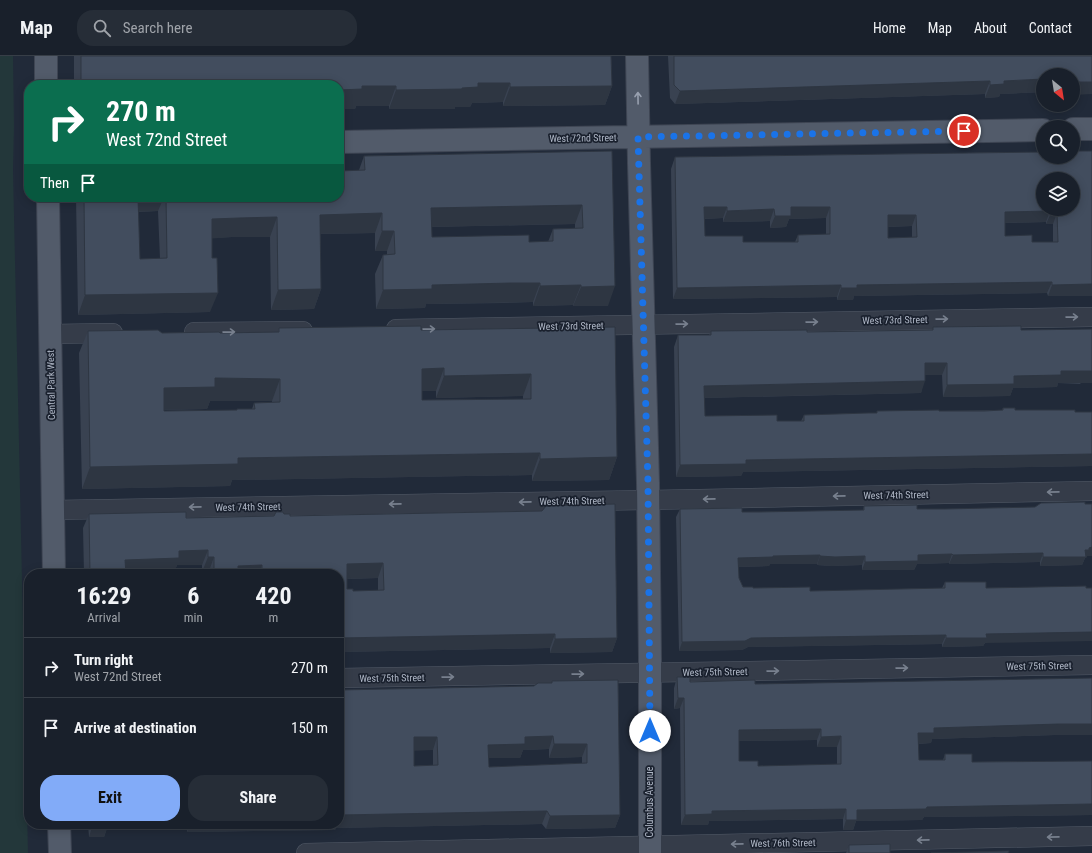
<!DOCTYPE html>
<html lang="en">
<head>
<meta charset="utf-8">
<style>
	:root { --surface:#19202b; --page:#262d37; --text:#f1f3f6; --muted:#9fa3a9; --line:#373e47; --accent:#82abf8 }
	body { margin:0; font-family:"Roboto Condensed",sans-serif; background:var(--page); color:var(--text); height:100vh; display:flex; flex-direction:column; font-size:15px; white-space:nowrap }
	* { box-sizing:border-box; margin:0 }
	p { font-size:13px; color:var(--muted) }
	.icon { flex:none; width:22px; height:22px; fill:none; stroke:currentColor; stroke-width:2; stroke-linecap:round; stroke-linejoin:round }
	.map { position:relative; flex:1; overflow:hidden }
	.sheet { position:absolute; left:24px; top:513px; width:320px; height:260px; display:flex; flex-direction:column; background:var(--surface); border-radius:16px; box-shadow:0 2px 10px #0003,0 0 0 1px var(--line) }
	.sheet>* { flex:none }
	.top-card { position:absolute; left:24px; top:24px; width:320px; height:122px; border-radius:16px; box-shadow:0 2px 10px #0003,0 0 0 1px var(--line); background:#0b6e4f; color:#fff; overflow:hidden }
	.needle { width:26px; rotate:150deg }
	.controls { position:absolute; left:1036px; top:12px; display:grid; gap:8px }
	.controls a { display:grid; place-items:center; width:44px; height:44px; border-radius:50%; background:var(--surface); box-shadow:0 2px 10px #0003,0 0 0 1px var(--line); font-size:20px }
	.pin { position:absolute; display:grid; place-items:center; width:34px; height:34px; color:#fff; margin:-17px; border:2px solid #fff; border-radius:50%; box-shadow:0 1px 4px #0007 }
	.me { position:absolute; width:44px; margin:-22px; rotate:0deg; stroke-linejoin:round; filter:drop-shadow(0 0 3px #0008) }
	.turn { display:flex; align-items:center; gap:14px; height:84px; padding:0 16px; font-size:18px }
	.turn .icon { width:52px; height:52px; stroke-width:2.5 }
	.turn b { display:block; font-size:28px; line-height:34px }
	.then { display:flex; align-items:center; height:38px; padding:0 16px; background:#0003; gap:8px; font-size:15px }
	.eta { display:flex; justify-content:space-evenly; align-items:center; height:68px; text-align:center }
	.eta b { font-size:24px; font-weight:700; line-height:28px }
	.button { display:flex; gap:8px; margin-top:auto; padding:8px 16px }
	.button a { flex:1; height:46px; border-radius:16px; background:var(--accent); color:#111; font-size:16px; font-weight:700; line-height:46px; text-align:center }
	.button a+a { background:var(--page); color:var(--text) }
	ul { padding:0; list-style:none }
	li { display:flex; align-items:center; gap:12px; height:60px; padding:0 16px; border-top:1px solid var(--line) }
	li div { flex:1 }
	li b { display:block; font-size:15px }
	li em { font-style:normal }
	header { display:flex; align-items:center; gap:24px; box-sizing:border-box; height:56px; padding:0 20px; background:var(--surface); border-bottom:1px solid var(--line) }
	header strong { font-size:19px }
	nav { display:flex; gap:22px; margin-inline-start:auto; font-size:14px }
	.search { width:280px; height:36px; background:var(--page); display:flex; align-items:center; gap:10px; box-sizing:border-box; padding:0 14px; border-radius:16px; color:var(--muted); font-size:15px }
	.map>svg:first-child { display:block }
</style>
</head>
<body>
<header>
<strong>Map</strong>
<div class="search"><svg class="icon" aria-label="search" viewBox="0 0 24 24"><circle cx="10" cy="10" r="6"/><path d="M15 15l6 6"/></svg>Search here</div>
<nav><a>Home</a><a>Map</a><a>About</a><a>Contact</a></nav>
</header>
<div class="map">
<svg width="1092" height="797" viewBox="0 0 1092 797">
	<rect width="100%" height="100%" fill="#212a39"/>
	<path fill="#23373a" d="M0 0H13L14 70 13 114 28 797H0Z"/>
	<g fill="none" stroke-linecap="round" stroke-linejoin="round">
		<g stroke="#525a67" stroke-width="20">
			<path id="minor" d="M396 273 1092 261
				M194 276 303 275
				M50 278 113 277
				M52 454 648 444 1092 435
				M339 622 1092 609
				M306 797 1092 780"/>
		</g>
		<g stroke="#3e4553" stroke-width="24">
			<path id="major" d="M46 0V29
				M637 0 639 107 648 427 650 603V797
				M1073 73H1092
				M339 86 1043 74
				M48 141 54 518
				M59 768 60 797"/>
		</g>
		<use href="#minor" stroke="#353c49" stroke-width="19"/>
		<use href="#major" stroke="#525b6a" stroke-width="22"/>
	</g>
	<path fill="#394251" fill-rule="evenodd" d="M74 0H611L612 30 605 49 503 50V46L472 47 470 51H455V53H389V50H356L355 53 339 29H74Z
		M668 0H1092L1073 19H1043V36L1000 38 999 41 985 42V38L675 48 670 42Z
		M612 95 608 250H573V249L533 250V246L504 247 426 248 425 252 376 253 375 218 383 199H387V195H375V177L320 178 321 233 314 253 271 254 270 181H232L212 182 210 256 78 259 76 141H339L359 114 364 100ZM158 155 160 203H140L138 156ZM575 168V172L553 173 548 186H529L432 181 431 171Z
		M1043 96 1092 240H1048L1047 237 854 240 853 244H837V241L673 243 671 113 675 101ZM723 162V166L770 165V172L786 171 789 163 826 162V178L798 179 795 186H743L705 180 704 163ZM1046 166V168H1053V186H1032L1005 180V167ZM912 170V181L888 182V171Z
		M615 271 617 401 609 424 532 425V419L232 424 230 430 82 433 79 297 88 275 162 277H220L278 276 279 272 421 274ZM422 335H436V342L523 340V343L422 344ZM210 345H272V346L254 347 252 353H237V354L164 355V354L207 353Z
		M933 271 1021 274 1081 328 1058 327 1057 331 1013 332 1010 340 943 341 942 319H925L921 337 704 342 705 360 777 365H801L804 359 868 357H877V355H939L1002 354 1003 352 1015 354 1075 356H1092V410L743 416 741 420 676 421 674 291 678 279H709L711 275 807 276 933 274Z
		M864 450 917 453 1087 500 1086 502H1085L1082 509 1040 510V506L949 508V507L917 508 914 514H862V509L832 510 817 509V508H770L769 510 739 511V522L743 531 753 532 810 535 942 532 945 526 985 587 983 590 942 591V588L748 591 742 594 679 595 676 461 680 453 742 456 863 454Z
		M89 458 186 462 274 460 284 458 290 460 617 582 612 596 550 597V592L339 596V518H209V515L202 516V509H177L174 517 144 518H84L83 472ZM378 522V535H353L347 533V523Z
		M677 621 690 626 755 628 1055 679 932 683 931 687 918 688 919 704H943L945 698 972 706 1092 705V759L924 761 922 764 856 765 853 774H843V763L709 765 708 769H681L680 652 674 653V632ZM817 684V691H837V708L758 710 739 705V685Z
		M618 624 620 759 615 772 546 773 542 768 336 772 335 774 187 776V771L107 772 104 781H89L88 768H339V634L534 630 552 627V625ZM549 693V702L582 701V707L489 711V702H520L523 694ZM414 694H433V709L414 710Z
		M849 789 890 797H846Z"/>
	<path fill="#2e3642" d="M1043 23V36L1000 38 999 41 985 42 990 29 1004 25Z
		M990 25 985 38 675 48 680 35Z
		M1073 26H1092V38L1073 39Z
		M478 27H510L503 46 472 47 470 51H455V53H389L396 34 462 32Z
		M362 30H396L389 50H356L355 53H339V34Z
		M612 30 605 49 503 50 510 31Z
		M136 141H164L158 155 131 156Z
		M582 149 575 168 424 171 431 152Z
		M704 151H727L723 162 700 163Z
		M791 151H830L826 162 789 163 786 171 770 172 775 160Z
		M774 153 770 165 723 166 727 155Z
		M1050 155 1046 166 1001 167 1005 156Z
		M382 157 375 177 313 178 320 159Z
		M1051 157H1057L1053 168H1046Z
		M888 159H916L912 170 884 171Z
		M277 161 270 181H232L205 183 212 163 239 162Z
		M382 175H394L387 195H375Z
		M1052 226 1047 237 854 240 853 244H837L841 232 857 229Z
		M511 227H540L533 246 426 248 425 252 376 253 383 234 432 229Z
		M1092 228V240H1048L1052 229Z
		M581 229 573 249 533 250 540 230Z
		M841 229 837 241 673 243 677 232Z
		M615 230 608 250H573L581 231Z
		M321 233 314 253 271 254 278 234Z
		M218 237 210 256 78 259 85 239Z
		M925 307H947L942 319H921Z
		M444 312 436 335H414L422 313Z
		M1061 315H1092V327H1058L1057 331 1013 332 1010 340 943 341 947 329 1014 320Z
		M531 318 523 340 436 342 444 320Z
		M215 322 280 323 272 345H210L207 353 156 354 164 332Z
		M925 325 921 337 700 342 704 330Z
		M540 397 532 419 232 424 230 430 82 433 90 411 238 402Z
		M1092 398V410L743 416 741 420 676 421 680 409 746 404Z
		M617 401 609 424 532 425 540 403Z
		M1092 491V500H1087L1086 502H1085L1082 509 1040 510 1043 501 1085 494 1089 492Z
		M208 494 202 509H177L174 517 144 518H120L125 504 179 495Z
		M1043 497 1040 506 949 508 953 499Z
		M952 498 949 507 917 508 914 514H862L865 506 918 499Z
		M820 499 817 508H770L769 510 735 511 738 502 773 500Z
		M820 500H865L862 509 832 510 817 509Z
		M208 501H214L209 515 202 516Z
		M383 507 378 522 342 523 347 508Z
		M262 509 259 518H235L238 510Z
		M1092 576V585L985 587 983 590 942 591 946 582 986 578Z
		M555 578 550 592 339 596V582Z
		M946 579 942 588 748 591 742 594 679 595 682 586 751 582Z
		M617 582 612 596 550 597 555 583Z
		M678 642H684L680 652 674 653Z
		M1059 668H1092V679H1055L932 683 931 687 914 688 918 677 934 672Z
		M821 673 817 684 735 685 739 674Z
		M553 680 549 693 523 694 520 702H484L488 689 525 681Z
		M841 680 837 691H817L821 681Z
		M414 681H437L433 694 409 695Z
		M554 688H587L582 701 549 702Z
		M1092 748V759L924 761 922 764 856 765 853 774H843L846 764 857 754 927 751Z
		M846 753 843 763 709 765 708 769H681L685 759 712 755Z
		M547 755 542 768 336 772 335 774 187 776 190 768H339V760L340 759Z
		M620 759 615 772 546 773 550 760Z
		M93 768H188L187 771 107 772 104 781H89Z"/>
	<path fill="#424d5e" stroke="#2e3642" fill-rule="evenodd" d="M81 0H611L612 30 510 31V27H478V31L462 32V33L396 34V30H362V33L339 34V29H81Z
		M674 0H1092V26H1073V19H1043V23L1004 25V28L990 29V25L680 35 674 29Z
		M612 95 615 230 581 231V229L540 230V227H511L432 229V233L383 234V199L395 198 394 175H382V157L320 159 321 233 278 234 277 161 239 162 212 163V202H217L218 237 85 239 84 141H138L140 203 167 202 166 141H339V115L365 114 364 100ZM582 149 583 172 553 173V185L529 186V179L432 181 431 152Z
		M1073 95H1092V228L1052 229V226L857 229V232H841V229L677 232 675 101 1043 96V101H1073ZM1043 123H1073V153H1043ZM704 151H727V155L774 153 775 160H791V151H830V178L798 179V186H743V180H705ZM1050 155 1051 157H1057L1058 186H1032V179L1005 180V156ZM888 159H916L917 181 888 182Z
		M421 270V274L615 271 617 401 540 403V397L238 402V408L90 411 88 275 158 274 162 277 219 276 220 277 279 276V272ZM444 312V320L531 318V343L422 344V313ZM215 322 280 323V346L254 347 255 353H237V354L164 355V332L215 331Z
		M1021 270V274L1092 273V315H1061V319L1014 320V328L947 329V307H925V325L704 330 705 360 777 359V365H804V359L868 357H877V355L939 354V355H984L1003 354V352H1015V354H1075V356H1092V398L746 404V408L680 409 678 279H711V275L807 274V276L933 274V271Z
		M1085 446V448H1092V491L1089 492V494H1085L1086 501H1043V497L953 499 952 498 918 499V505L865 506V500L835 501 820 500V499L773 500V501L738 502 739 522 743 531H753V532L810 531V535L945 532V526H986V532L1086 530V532H1092V576L986 578 987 582H946V579L751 582 745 585 682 586 680 453 742 452V456H758L864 454V450L917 449V453H944L1035 451 1041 447Z
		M615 448 617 582 555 583V578L339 582V518H262V509L238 510V518H214V501H208V494L179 495V502L125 504 126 518H90L89 458 186 456V462L274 460 276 456H283L284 458H290V460L335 459 542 455 546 450ZM383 507 384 534 353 535V533H347V508Z
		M677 621H690V626L755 624V628L1092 622V668H1059L934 672V677H918L919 704H945V698H972V706L1092 705V748L927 751 926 753 857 754V764H846V753L712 755V758L685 759 684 642H678ZM821 673V681L841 680V708L758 710V705H739V674Z
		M618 624 620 759 550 760 547 755 340 759V760H339V634L534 630 538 627H552V625ZM553 680 554 688H587V707L489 711 488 689 525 688V681ZM414 681H437L438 709 414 710Z
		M890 788V797H849V789Z
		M1009 795 1008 797H931Z"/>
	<defs><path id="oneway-shaft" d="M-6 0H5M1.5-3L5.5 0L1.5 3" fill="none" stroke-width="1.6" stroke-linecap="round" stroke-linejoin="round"/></defs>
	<use stroke="#98a0af" href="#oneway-shaft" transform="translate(638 42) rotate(-91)"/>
	<g stroke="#78808e">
		<use href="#oneway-shaft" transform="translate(1072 261) rotate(-1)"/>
		<use href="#oneway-shaft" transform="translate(942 263) rotate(-1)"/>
		<use href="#oneway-shaft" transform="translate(812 266) rotate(-1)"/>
		<use href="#oneway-shaft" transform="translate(682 268) rotate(-1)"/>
		<use href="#oneway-shaft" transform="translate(429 273) rotate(-1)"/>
		<use href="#oneway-shaft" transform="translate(229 276) rotate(-1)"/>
		<use href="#oneway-shaft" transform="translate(1053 436) rotate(179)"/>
		<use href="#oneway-shaft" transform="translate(839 440) rotate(179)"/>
		<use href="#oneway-shaft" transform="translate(709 443) rotate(179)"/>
		<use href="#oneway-shaft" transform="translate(525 446) rotate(179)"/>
		<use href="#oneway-shaft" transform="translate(395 448) rotate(179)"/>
		<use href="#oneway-shaft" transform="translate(195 451) rotate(179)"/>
		<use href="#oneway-shaft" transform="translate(902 612) rotate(-1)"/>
		<use href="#oneway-shaft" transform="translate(773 615) rotate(-1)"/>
		<use href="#oneway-shaft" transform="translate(578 618) rotate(-1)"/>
		<use href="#oneway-shaft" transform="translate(448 621) rotate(-1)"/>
		<use href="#oneway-shaft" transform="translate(1053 781) rotate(179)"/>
		<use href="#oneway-shaft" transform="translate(923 784) rotate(179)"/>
		<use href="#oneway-shaft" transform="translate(737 788) rotate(179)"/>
	</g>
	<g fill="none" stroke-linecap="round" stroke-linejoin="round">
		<path stroke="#1a73e8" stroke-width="7" stroke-dasharray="0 12.6" d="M650 675 648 427 638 81 964 75"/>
	</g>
	<g text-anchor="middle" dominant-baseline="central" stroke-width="3.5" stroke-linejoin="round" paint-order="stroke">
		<g font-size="10" fill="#afb7c6" stroke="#1a212e">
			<text transform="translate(583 82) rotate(-1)">West 72nd Street</text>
			<text transform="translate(895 264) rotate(-1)">West 73rd Street</text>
			<text transform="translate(571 270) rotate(-1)">West 73rd Street</text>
			<text transform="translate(51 329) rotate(-91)">Central Park West</text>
			<text transform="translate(896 439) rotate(-1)">West 74th Street</text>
			<text transform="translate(572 445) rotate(-1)">West 74th Street</text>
			<text transform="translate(248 451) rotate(-1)">West 74th Street</text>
			<text transform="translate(1039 610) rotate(-1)">West 75th Street</text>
			<text transform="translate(715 616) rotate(-1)">West 75th Street</text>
			<text transform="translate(392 622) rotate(-1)">West 75th Street</text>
			<text transform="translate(649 746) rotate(-90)">Columbus Avenue</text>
			<text transform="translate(783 787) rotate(-1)">West 76th Street</text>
		</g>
	</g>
</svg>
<div class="controls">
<a><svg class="needle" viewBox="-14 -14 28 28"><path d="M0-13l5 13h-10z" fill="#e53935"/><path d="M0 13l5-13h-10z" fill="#9fa3a9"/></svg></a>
<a><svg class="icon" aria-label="search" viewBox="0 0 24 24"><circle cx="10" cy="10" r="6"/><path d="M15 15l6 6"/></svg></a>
<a><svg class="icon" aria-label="layers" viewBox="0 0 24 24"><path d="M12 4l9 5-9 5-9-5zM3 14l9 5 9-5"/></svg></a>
</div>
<div class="pin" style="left:964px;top:75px;background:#d93025"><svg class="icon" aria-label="arrive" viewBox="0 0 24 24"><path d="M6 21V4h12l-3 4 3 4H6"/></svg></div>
<svg class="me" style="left:650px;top:675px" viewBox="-20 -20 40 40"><circle r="19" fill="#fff"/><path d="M0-13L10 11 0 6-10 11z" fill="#1a73e8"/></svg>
<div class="top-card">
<div class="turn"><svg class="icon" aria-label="right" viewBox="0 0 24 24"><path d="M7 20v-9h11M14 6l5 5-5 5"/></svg><div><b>270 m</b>West 72nd Street</div></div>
<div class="then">Then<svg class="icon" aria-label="arrive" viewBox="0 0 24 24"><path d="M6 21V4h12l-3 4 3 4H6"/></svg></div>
</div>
<section class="sheet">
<div class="eta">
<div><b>16:29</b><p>Arrival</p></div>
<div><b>6</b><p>min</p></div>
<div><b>420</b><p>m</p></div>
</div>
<ul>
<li><svg class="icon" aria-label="right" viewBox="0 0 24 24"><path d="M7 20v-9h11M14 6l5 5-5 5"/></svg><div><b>Turn right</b><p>West 72nd Street</p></div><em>270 m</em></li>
<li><svg class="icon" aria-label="arrive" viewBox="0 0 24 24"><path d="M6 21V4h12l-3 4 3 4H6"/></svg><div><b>Arrive at destination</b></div><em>150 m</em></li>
</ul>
<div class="button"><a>Exit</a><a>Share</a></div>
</section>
</div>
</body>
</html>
